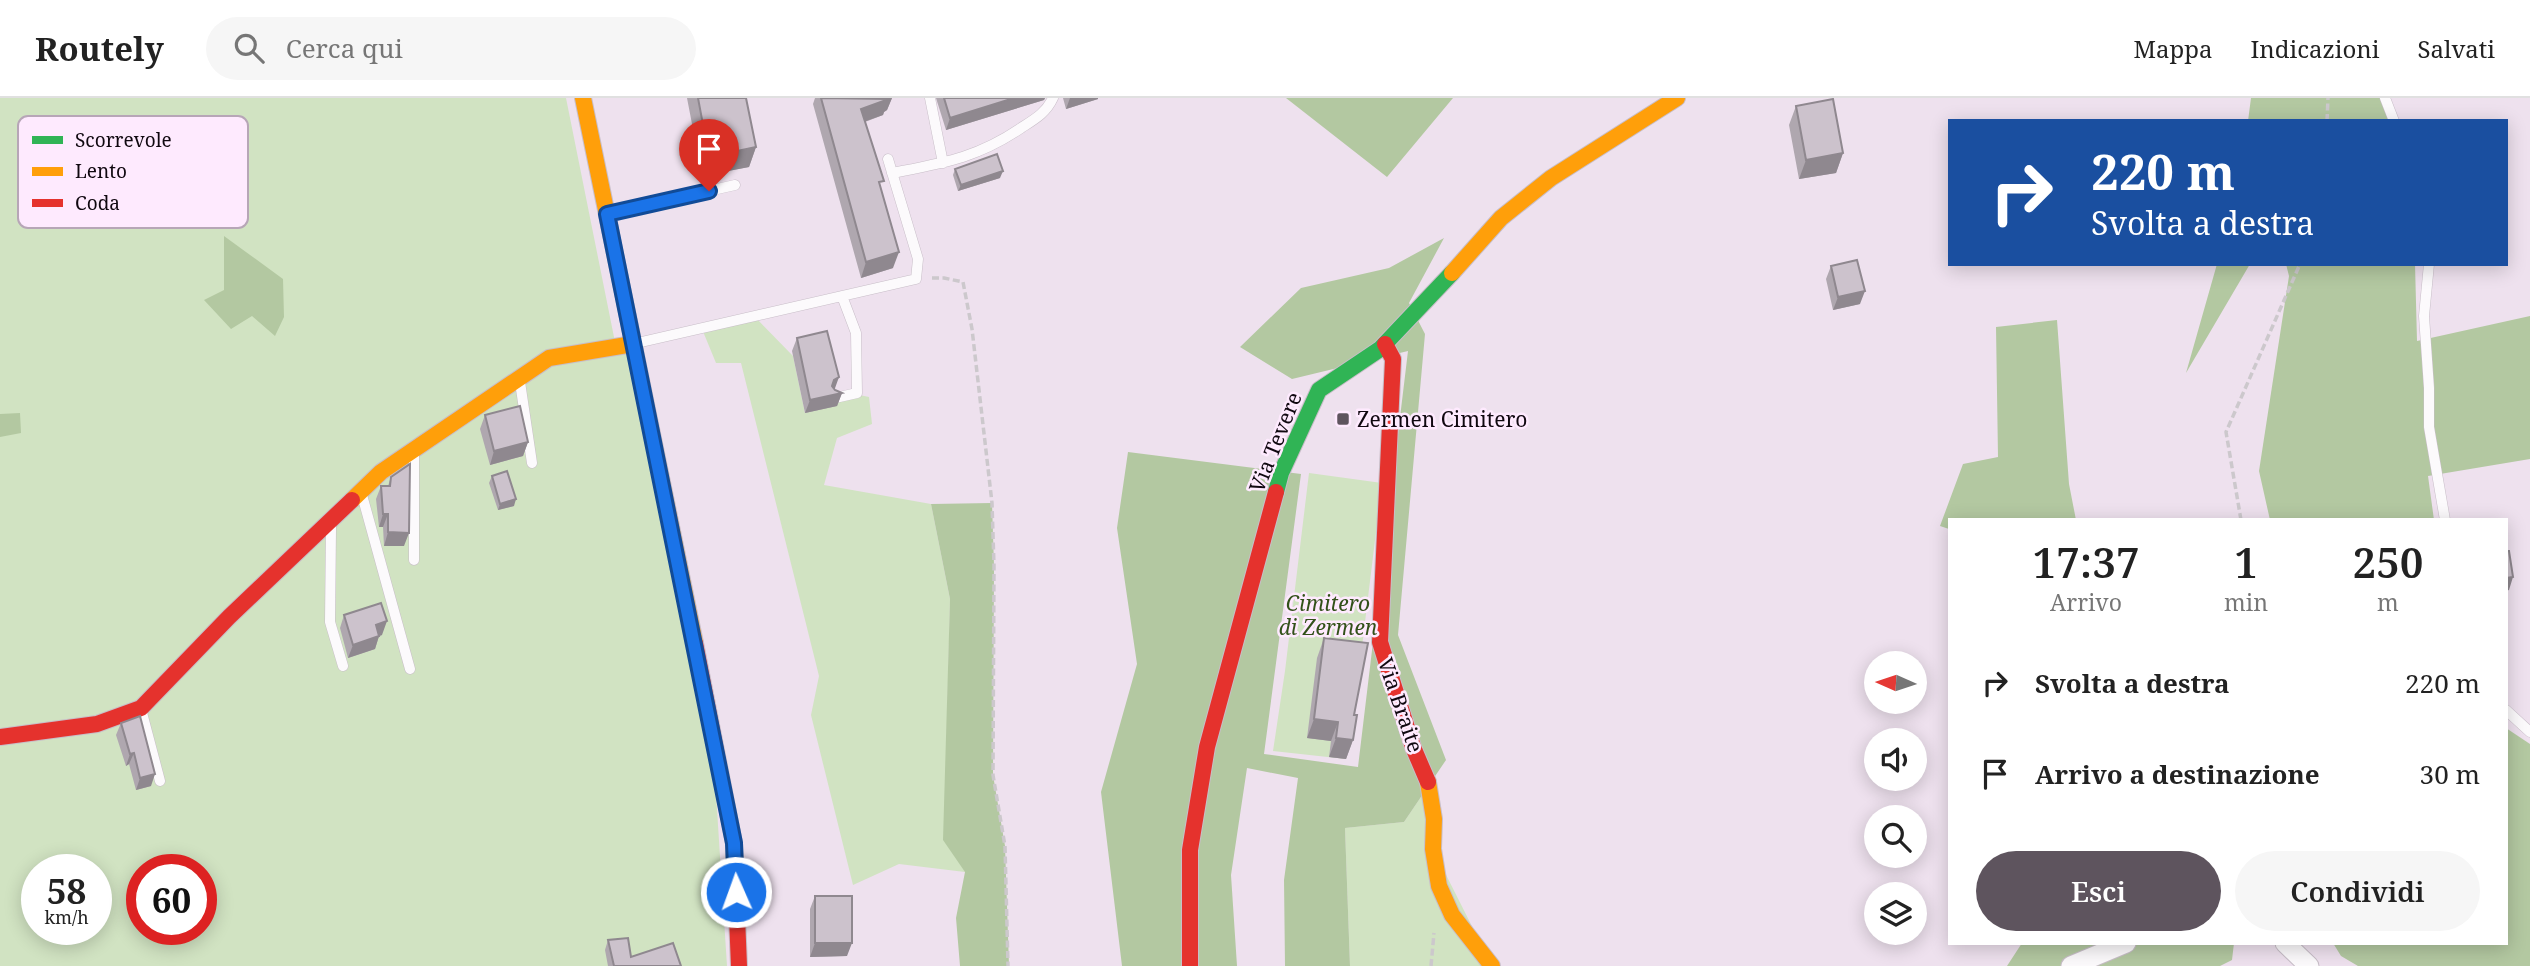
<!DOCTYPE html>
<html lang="it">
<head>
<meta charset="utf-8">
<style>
	:root { --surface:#fff; --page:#f6f6f6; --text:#222; --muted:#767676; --line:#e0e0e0; --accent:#5e545e }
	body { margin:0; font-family:"Noto Serif",serif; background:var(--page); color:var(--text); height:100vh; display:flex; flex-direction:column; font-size:26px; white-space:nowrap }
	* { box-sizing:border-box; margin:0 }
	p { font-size:23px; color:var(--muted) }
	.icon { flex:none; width:38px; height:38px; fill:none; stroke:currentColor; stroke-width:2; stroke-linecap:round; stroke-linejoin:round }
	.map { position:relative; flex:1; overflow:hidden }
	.panel { position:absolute; left:1948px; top:420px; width:560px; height:427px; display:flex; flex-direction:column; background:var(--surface); border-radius:0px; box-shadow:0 4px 18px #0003 }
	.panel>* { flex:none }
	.top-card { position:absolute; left:1948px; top:21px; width:560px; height:147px; border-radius:0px; box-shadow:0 4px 18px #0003; background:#1a4fa0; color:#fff; overflow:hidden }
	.needle { width:46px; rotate:273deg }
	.tools { position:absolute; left:1864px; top:553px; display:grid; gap:14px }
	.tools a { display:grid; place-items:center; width:63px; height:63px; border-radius:50%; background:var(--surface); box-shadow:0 4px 18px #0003; font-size:35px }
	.speed { position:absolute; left:21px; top:756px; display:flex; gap:14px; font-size:35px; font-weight:700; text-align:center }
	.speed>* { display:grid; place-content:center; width:91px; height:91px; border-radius:50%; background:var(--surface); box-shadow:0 4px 18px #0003; line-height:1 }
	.speed small { font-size:18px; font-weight:400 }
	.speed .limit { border:10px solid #d22; background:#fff; color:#111 }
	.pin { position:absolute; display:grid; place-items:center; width:60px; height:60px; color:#fff; margin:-72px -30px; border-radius:50% 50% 50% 0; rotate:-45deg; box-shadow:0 0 7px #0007 }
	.pin .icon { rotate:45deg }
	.me { position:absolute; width:77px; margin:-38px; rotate:358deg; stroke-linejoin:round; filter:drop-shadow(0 0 5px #0008) }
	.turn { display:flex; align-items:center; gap:24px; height:147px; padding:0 28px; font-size:32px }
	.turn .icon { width:91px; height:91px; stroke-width:2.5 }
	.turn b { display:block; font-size:49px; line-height:60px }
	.eta { display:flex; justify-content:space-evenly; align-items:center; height:119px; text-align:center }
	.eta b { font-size:42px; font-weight:600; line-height:49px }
	.button { display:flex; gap:14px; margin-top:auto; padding:14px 28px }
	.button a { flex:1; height:80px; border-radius:42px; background:var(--accent); color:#fff; font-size:28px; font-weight:600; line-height:80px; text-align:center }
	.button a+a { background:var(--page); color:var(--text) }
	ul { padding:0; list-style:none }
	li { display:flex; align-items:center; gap:21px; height:91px; padding:0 28px }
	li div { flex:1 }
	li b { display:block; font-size:26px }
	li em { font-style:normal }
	header { display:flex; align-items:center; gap:42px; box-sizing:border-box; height:98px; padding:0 35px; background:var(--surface); border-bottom:2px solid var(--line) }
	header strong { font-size:33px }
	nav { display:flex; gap:38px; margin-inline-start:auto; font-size:24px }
	.search { width:490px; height:63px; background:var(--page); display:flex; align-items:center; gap:18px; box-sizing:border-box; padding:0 24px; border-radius:38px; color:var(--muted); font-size:26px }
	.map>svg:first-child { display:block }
</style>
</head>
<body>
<header>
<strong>Routely</strong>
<div class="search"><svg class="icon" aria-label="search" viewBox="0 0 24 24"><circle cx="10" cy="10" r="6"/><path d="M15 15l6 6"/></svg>Cerca qui</div>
<nav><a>Mappa</a><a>Indicazioni</a><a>Salvati</a></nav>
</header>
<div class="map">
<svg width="2530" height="868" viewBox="0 0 2530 868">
	<rect width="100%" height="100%" fill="#eee1ee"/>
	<path fill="#d1e3c2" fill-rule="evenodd" d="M0 0H566L616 249 633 246 712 633 727 868H0ZM37 772H96V831H37ZM142 772H201V831H142Z
		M754 218 793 258 805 315C826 304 846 292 869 299L872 326 837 340 824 387 931 406 950 501 946 668 965 774 899 766 853 787 811 617 819 578 741 265H716L702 231Z
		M1309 375 1382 385 1360 565 1346 661 1273 653 1285 573Z
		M1429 687 1433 751 1492 868H1350L1345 730 1404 724Z"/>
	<path fill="#b3c8a1" d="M1286 0H1453L1387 79Z
		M2251 0H2385L2394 23H2248Z
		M224 138 283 181 284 219 275 238 252 218 231 231 204 202 224 192Z
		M1444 140 1409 205 1425 236 1398 537 1446 662 1404 724 1345 730 1350 868H1285L1284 782 1298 680 1247 670 1231 777 1237 868H1122L1101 694 1137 566 1117 430 1128 354 1301 376 1264 656 1358 669 1408 253 1292 281 1240 249 1301 190 1389 170Z
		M2217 166H2250L2186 275Z
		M2286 166H2415L2417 243 2530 218V361L2428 378 2434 422H2270L2259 373 2289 178Z
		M2057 222 2069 386 2076 422H1950L1949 431 1940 428 1963 366 1998 359 1996 229Z
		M20 315 21 335 0 339V316Z
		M992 405 994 468 993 677 1005 748 1009 868H960L956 820 965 774 943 742 950 501 931 406Z
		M2506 630 2530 646V868H2358L2341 858 2333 845H2506Z
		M2022 845H2234L2232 862 2220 868H2007Z"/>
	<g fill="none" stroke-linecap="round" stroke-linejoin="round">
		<g stroke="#c8bec8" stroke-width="11">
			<path id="lane" d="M930 0 943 65
				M2385 0 2394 23
				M892 75C943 65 977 60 1021 30 1035 21 1046 15 1053 0
				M610 115 735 87
				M2429 166 2424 218 2429 290V329L2445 422
				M637 245 916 181 918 161 888 61
				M520 284 532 365
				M835 300 857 295 856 235 842 198
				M414 356V462
				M362 397 410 571
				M331 430 330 524 343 568
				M141 611 160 683
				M2506 612 2530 634"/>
		</g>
		<g stroke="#c8bec8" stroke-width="21">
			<path id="street" d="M2285 845 2309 868
				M2071 868 2126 845"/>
		</g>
		<g stroke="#c8bec8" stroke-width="18">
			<path id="fast" d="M1276 394 1281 375 1319 292 1380 251 1452 175"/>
		</g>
		<g stroke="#c8bec8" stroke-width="18">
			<path id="slow" d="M583 0 695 545
				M1452 175 1501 120 1551 80 1677 0
				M352 402 381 374 549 260 633 246
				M1428 684 1434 721 1433 751 1439 788 1452 817 1492 868"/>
		</g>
		<g stroke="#c8bec8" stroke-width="18">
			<path id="jam" d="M1385 246 1393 261 1380 544 1413 649 1428 684
				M695 545 734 745 739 868
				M0 639 97 626 141 610 229 519 352 402
				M1190 868V752L1207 649 1276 394"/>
		</g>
		<path stroke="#ccc8cc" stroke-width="3.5" stroke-dasharray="7 3.5" stroke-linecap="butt" d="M2327 23 2328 0
			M932 180H944L963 184 972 231 992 405 994 468 993 677 1005 748 1008 868
			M2241 422 2226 334 2300 166
			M1431 868 1434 835"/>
		<use href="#lane" stroke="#fcfafc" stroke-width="10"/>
		<use href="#street" stroke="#fcfafc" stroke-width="19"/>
		<use href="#fast" stroke="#30b455" stroke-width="16"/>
		<use href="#slow" stroke="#ff9f0a" stroke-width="16"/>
		<use href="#jam" stroke="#e5322d" stroke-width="16"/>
	</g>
	<path fill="#afa7af" d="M687 0H746L756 49 749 69 702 78Z
		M815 0H892L887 12 884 14 883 17 865 24 881 91 893 170 861 180 813 6Z
		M936 0H1045L1044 2 946 32Z
		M1063 0H1098V1L1066 11Z
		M1796 8 1843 55 1836 75 1799 81 1789 27Z
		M955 71 1000 80 958 93 953 77Z
		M1831 168 1860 206 1833 212 1826 181Z
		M797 240 835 292 842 295 837 308 805 315 792 253Z
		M485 317 528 344 523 358 490 367 480 331Z
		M492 378 514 408 498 412 489 385Z
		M391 379 404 448H384L383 429H379L376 401 381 388H388Z
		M344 517 382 537 379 538 375 551 348 560 340 530Z
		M1324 540 1354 617 1353 642 1346 661 1329 659 1331 643 1307 640 1317 560Z
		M121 625 151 688 136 692 129 666 126 668 116 637Z
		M815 798 847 858 810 859V811Z
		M608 842 631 859 681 868H608L605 852Z"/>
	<path fill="#8f888f" d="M887 0H892L887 12 884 14 883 17 855 27 861 11Z
		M1014 0H1045L1044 2 946 32 950 20Z
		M1070 0H1098V1L1066 11Z
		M756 49 749 69 702 78 709 59Z
		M1843 55 1836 75 1799 81 1806 62Z
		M1003 73 1000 80 958 93 961 87Z
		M899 154 893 170 861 180 866 164Z
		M1865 193 1860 206 1833 212 1838 199Z
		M839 279 834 293 830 295 834 282Z
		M842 295 837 308 805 315 810 302Z
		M528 344 523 358 490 367 494 353Z
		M516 401 514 408 498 412 500 406Z
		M383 416H388L383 429H379Z
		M388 434 409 435 404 448H384Z
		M2513 479 2509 492 2506 493V480Z
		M387 523 382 537 371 541 376 527Z
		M379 538 375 551 348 560 353 547Z
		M1314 621 1338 624 1331 643 1307 640Z
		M1336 640 1353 642 1346 661 1329 659Z
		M134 655 129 666 126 668 130 656Z
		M155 676 151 688 136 692 140 680Z
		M815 845H852L847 858 810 859Z"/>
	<path fill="#ccc2cc" stroke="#8f888f" stroke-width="2" d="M698 0H746L756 49 709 59Z
		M821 0 889 1 861 11 884 83 879 84 899 154 866 164Z
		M944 0H1014L950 20Z
		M1833 1 1843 55 1806 62 1796 8Z
		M997 56 1003 73 961 87 955 71Z
		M1857 162 1865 193 1838 199 1831 168Z
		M827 233 839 279 834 282 832 288 835 292 842 295 810 302 797 240Z
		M520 308 528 344 494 353 485 317Z
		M410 366 409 435 388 434V416H383L381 388H390L391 379Z
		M507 373 516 401 500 406 492 378Z
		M2506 453H2509L2513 479 2506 480Z
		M381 505 387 523 376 527 379 538 353 547 344 517Z
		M1324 540 1368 545 1354 617H1357L1353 642 1336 640 1338 624 1314 621Z
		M140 618 155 676 140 680 134 655 130 656 121 625Z
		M815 798H852V845H815Z
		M628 840 631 859 673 845 681 868H614L608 842Z"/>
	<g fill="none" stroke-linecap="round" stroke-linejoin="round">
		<g stroke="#114b97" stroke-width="18">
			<path id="route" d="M709 93 607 116 734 745 736 794"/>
		</g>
		<use href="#route" stroke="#1a73e8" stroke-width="12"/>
	</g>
	<rect fill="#5e545e" stroke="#feeafe" stroke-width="2.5" x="1336" y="314" width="14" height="14" rx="3.5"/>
	<g text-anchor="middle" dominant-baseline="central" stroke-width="5" stroke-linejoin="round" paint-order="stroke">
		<g font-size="21" fill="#100810" stroke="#feeafe" text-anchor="start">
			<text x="1357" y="321">Zermen Cimitero</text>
		</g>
		<g font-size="21" fill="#100810" stroke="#feeafe">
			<text transform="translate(1275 344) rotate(-68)">Via Tevere</text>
			<text transform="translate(1401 607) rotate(71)">Via Braite</text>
		</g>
		<g font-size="21" font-style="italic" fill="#325119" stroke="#feeafe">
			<text x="1328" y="505">Cimitero<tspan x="1328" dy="24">di Zermen</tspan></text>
		</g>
	</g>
	<rect x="18" y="18" width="230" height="112" rx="10" fill="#feeafe" stroke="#b7a6b7" stroke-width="2"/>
	<rect x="32" y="38" width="31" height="8" fill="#30b455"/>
	<rect x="32" y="69" width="31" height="9" fill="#ff9f0a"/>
	<rect x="32" y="101" width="31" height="8" fill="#e5322d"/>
	<g font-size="19" fill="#100810">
		<text x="75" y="49">Scorrevole</text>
		<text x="75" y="80">Lento</text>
		<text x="75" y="112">Coda</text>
	</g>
</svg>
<div class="tools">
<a><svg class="needle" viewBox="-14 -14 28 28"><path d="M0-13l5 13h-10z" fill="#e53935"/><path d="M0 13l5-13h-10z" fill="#767676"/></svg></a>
<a><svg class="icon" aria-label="sound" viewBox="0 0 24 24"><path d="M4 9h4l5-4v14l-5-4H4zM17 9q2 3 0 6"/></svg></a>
<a><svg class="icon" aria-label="search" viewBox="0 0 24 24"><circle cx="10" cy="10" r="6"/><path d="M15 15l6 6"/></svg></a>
<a><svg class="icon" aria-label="layers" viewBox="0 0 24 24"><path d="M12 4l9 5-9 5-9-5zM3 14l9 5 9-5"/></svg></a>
</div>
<div class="speed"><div>58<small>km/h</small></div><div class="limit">60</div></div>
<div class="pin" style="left:709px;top:93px;background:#d93025"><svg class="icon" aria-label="arrive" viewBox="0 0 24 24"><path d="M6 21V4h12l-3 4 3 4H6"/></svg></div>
<svg class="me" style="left:736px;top:794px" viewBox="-20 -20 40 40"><circle r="17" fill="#1a73e8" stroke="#fff" stroke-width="3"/><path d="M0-11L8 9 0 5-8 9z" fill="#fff"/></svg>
<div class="top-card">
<div class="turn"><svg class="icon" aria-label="right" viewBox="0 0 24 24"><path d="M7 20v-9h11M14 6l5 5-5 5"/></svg><div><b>220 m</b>Svolta a destra</div></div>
</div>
<section class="panel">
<div class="eta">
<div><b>17:37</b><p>Arrivo</p></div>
<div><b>1</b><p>min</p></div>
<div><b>250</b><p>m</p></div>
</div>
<ul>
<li><svg class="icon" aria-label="right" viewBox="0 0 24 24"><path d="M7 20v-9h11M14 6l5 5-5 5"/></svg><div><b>Svolta a destra</b></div><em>220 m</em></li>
<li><svg class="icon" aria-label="arrive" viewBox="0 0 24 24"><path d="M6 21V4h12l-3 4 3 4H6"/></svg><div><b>Arrivo a destinazione</b></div><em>30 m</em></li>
</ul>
<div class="button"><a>Esci</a><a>Condividi</a></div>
</section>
</div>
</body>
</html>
